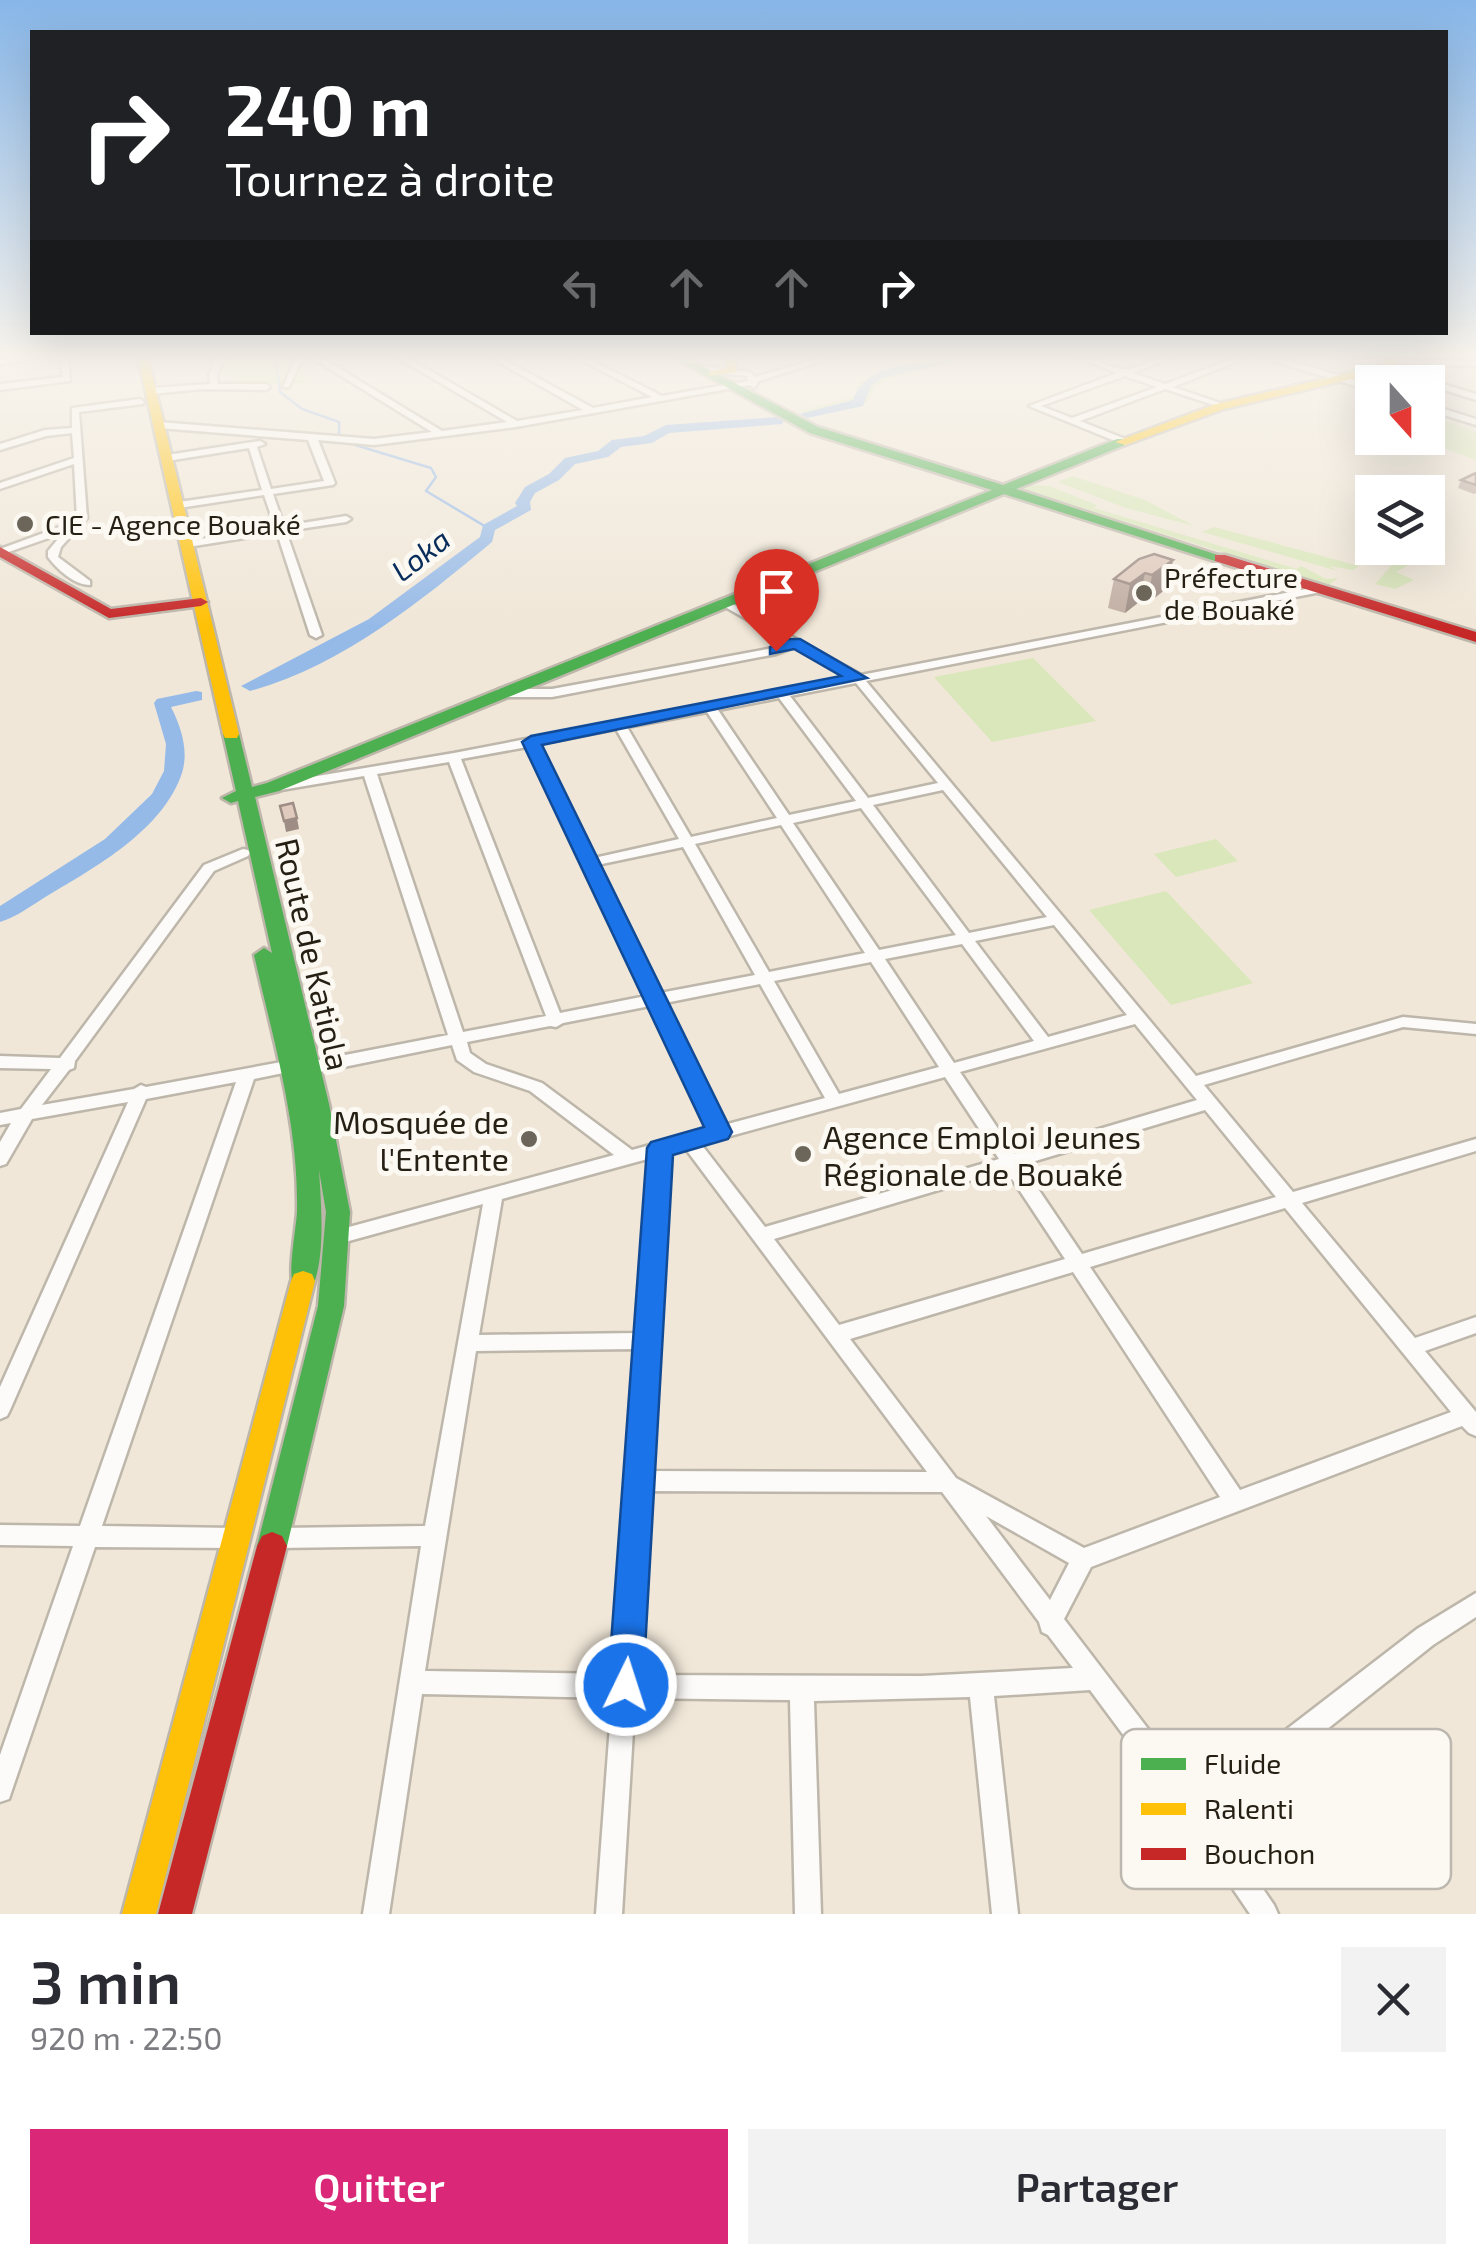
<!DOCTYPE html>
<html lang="fr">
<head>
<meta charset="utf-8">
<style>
	:root { --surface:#fff; --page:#f2f2f3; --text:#2b2b33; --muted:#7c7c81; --accent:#db2777 }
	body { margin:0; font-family:"Exo 2",sans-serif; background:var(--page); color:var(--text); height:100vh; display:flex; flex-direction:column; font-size:38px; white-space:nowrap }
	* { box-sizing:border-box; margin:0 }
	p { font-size:32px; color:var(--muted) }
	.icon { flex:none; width:55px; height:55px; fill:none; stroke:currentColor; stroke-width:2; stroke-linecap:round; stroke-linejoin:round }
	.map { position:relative; height:1914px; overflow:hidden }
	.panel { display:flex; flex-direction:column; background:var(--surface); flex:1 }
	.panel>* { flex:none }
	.banner { position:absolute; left:30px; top:30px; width:1418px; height:305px; border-radius:0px; box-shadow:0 10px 40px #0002; background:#202124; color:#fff; overflow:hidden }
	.needle { width:65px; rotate:159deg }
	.controls { position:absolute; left:1355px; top:365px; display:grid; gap:20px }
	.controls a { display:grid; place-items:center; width:90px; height:90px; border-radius:0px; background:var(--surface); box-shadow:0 10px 40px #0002; font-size:50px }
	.pin { position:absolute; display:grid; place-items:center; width:85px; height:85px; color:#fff; margin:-102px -42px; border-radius:50% 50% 50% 0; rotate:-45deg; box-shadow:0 0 10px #0007 }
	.pin .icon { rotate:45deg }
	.me { position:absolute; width:110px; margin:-55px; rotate:4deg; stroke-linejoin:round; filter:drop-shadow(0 0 8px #0008) }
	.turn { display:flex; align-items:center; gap:35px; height:210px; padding:0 30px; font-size:45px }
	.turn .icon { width:130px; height:130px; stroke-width:2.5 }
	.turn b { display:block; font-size:70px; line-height:85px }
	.lanes { display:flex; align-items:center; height:95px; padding:0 30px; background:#0003; justify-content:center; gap:50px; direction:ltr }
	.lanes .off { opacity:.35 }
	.round { display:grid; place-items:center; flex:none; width:105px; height:105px; border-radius:0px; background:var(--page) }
	.head { display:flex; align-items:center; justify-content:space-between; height:170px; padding:0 30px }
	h1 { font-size:60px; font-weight:600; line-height:75px }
	.cta { display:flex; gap:20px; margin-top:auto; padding:20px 30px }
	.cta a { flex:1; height:115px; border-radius:0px; background:var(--accent); color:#fff; font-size:40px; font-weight:600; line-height:115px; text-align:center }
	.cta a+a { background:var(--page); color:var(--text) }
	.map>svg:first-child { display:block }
</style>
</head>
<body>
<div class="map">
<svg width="1476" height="1914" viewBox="0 0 1476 1914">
	<rect width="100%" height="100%" fill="#f0e7d8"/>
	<path fill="#d9e7ba" d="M223 358H310L302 365 306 382 279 388 275 384 229 385 235 375 212 376Z
		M950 358H988L893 376 875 387 867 403 811 416 802 411 856 396 859 389 855 387 869 375Z
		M1442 420 1476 432V460L1417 438H1428V425Z
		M1072 476 1145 500 1194 526 1126 508 1058 482Z
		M1030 485 1049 486 1097 505 1094 508 1297 569 1301 566 1326 579 1338 578 1329 585 1021 490Z
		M1214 527 1359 566 1353 570 1329 566 1338 571 1202 532Z
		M1428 539 1444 545 1396 572 1414 580 1395 589 1375 584 1405 551 1428 548Z
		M1033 658 1096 721 992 742 934 677Z
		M1216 839 1238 861 1176 877 1154 854Z
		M1166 891 1253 983 1171 1005 1089 910Z"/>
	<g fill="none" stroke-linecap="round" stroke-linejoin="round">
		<path stroke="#96bae8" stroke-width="2.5" d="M276 358 280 392 302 409 339 422V436
			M352 444 431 468 436 477 426 491 488 528"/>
		<path fill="#96bae8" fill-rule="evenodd" d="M947 358H971L882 378 871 386 863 406 807 418 800 414 853 400C867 362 911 365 947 358Z
			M777 417 784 421 782 424 669 433 652 443 621 447 608 457 575 464 559 480 535 493 530 502 531 510 495 530 492 542C421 601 340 667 250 691L241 686 369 619 480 537 483 525 517 506 515 503 525 487 549 474 565 458 598 451 612 440 644 436 666 425Z
			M196 691 202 692V700L171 707C181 727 189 750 182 773 163 830 96 867 47 896 32 905 17 917 0 922V906L105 839 152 794 164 771 166 744 154 703 157 699Z"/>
		<g stroke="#bdb6aa" stroke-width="5">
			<path id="street" d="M15 358H41L0 364V360Z
				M60 358H68L70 381 0 390V384L63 377Z
				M216 358H224L217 375 218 384H266L270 387 266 390 203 389 151 394 147 391 151 388 210 384 209 375Z
				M300 358H309L300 364 289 387H283L293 363Z
				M312 358H322L442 431 507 422 398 358H408L517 421 583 410 491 358H501L593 408 652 397 577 358H587L662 396 748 381 747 376 697 370 696 368 700 366 750 372 755 377 820 358H832L759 381 754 388 750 385 516 427 374 445 318 440 335 483 333 485 273 494 284 526 346 516 351 519 346 522 286 531 322 635 316 638 310 635 277 533 188 547 183 544 188 541 275 527 264 495 179 508 174 505 179 502 262 490 249 448 167 461 162 458 167 455 260 441 265 444 257 447 271 489 324 481 308 440 159 428 155 425 159 422 374 439 432 432Z
				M1079 358C1096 358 1113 371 1129 369 1143 366 1154 358 1170 358L1133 373 1165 384 1235 358H1246L1173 387 1223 404V408L1165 389 1080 421 1128 440 1130 442 1125 445 1029 406 1117 373ZM1125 376 1157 387 1072 418 1041 406Z
				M1263 358C1290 358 1345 378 1372 386V391Z
				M1393 359 1476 362V366L1390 363 1389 361Z
				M1383 366 1476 394V400L1428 385V382L1380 370 1379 368Z
				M140 399 144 402 143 404 79 412 87 518 61 547 58 557 90 581V585C74 585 57 569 48 557V551L63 533 0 555V549L60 527 68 528 77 518 74 464 0 489V483L74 458 72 433 46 436 0 450V444L45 430 72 428V408Z
				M1428 404 1476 419V425L1428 410Z
				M1322 586 1326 587V591L866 681 1196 1076 1403 1017 1476 1024V1034L1403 1027 1204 1085 1293 1192 1476 1139V1151L1302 1203 1415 1338 1476 1317V1333L1425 1351 1476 1412V1436L1469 1433 1462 1426 1091 1567 1064 1619 1194 1789 1274 1739 1417 1629 1476 1593V1617L1433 1645 1292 1757 1208 1809 1274 1905 1278 1914H1250L1182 1814 1090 1690 994 1696 1018 1914H992L970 1697 814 1701 821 1914H795L790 1700 635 1698 622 1914H596L612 1698 422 1694 389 1914H363L421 1546 278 1548 270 1545 267 1538 270 1531 278 1528 425 1526 483 1204 338 1244 332 1242 329 1237 332 1232 338 1230 614 1155 530 1091 474 1072 457 1060 452 1045 309 1074 303 1072 301 1068 303 1064 309 1062 448 1035 364 776 281 790 276 789 274 786 276 783 454 753 848 677 795 647 776 654 552 697H499L493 693 499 689H552L773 648 787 642 720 604V600L724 599 861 675ZM856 683 938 783 868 798 790 696ZM779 698 856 801 789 815 718 710ZM707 712 777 818 691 837 627 727ZM616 729 679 839 594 858 538 744ZM527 747 646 996 560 1013 461 759ZM449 762 546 1016 463 1032 377 774ZM943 790 1047 917 969 933 873 805ZM861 808 956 935 879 950 793 823ZM781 825 865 953 769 972 695 844ZM683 847 755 975 660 993 597 865ZM1054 925 1127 1015 1048 1037 975 941ZM962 944 1034 1041 954 1063 885 959ZM871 962 939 1067 839 1094 774 981ZM760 984 825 1098 724 1125 665 1003ZM650 1006 709 1129 632 1150 542 1083 486 1064 470 1053 467 1042 550 1026 556 1027 563 1023ZM1135 1024 1197 1100 1015 1154 960 1072ZM945 1077 999 1159 765 1227 701 1144ZM1205 1110 1276 1197 1082 1254 1022 1165ZM685 1148 927 1472 649 1471 668 1153ZM651 1158 638 1333 479 1335 502 1199ZM1006 1170 1065 1259 839 1325 774 1239ZM1285 1208 1451 1412 1240 1490 1090 1267ZM1073 1272 1220 1497 1084 1548 956 1478 850 1339ZM637 1349 613 1674 425 1671 476 1351ZM648 1491 942 1492 1039 1622 1042 1632 1048 1635 1073 1668 922 1676 637 1675ZM986 1516 1069 1563 1050 1600Z
				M243 849 248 850 250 853 248 856 214 871 75 1061 74 1068 69 1070 42 1105 134 1089 141 1085 146 1087 287 1061 293 1063 295 1067 293 1071 254 1079 102 1526 235 1528 243 1531 246 1538 243 1545 235 1548 95 1547 12 1790 9 1799 0 1802V1755L73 1546 0 1545V1525L80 1526 236 1082 146 1099 10 1410 7 1416 0 1419V1387L128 1102 32 1119 6 1164 0 1166V1142L11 1123 0 1125V1113L21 1109 51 1069 0 1068V1056L60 1058 204 865Z"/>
		</g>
		<g stroke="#bdb6aa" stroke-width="5">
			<path id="fast" d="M674 358H687L818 427 1003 485 1117 439H1125V445L1016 489 1227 558 1215 561 1004 494 279 791 255 797 329 1104 350 1212 344 1306 287 1546 282 1556 272 1560 262 1556 257 1546 318 1306 326 1212 319 1170C321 1203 326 1258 312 1288L303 1291 294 1288C287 1274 296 1231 297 1212 299 1125 273 1039 254 955L264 948 272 953 238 801 231 803 222 798 236 791 223 734 231 729 239 734 252 787 267 783 992 490 810 433Z"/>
		</g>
		<g stroke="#bdb6aa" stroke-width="5">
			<path id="slow" d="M138 358H148L239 734 237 738H225L223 734Z
				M725 358H735L737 372 709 376V372L727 368Z
				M1388 358H1398L1393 367 1377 373 1224 409 1125 445 1115 442 1216 404 1370 368 1385 363Z
				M303 1271 312 1274 315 1281 156 1914H122L291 1281 294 1274Z"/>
		</g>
		<g stroke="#bdb6aa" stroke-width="5">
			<path id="jam" d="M0 547 111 609 201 598 208 602 201 606 109 618 0 557Z
				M1215 555H1225L1476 632V642L1215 561Z
				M272 1532 282 1536 287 1546 192 1914H158L257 1546 262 1536Z"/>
		</g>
		<use href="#street" fill="#fdfbf9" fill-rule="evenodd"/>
		<use href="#fast" fill="#4caf50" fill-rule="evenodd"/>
		<use href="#slow" fill="#ffc107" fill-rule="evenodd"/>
		<use href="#jam" fill="#c62828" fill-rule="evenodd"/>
	</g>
	<path fill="#c1aea3" d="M1476 473V493L1474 494 1458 488 1461 480Z
		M1173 560 1167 588 1147 604 1139 602 1125 613 1108 608 1114 579Z"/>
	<path fill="#9d8d85" d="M1173 560 1167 588 1147 604 1152 575Z
		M1145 573 1139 602 1125 613 1130 584Z
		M297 818 299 829 286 832 284 821Z"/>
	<path fill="#e0cabe" stroke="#9d8d85" stroke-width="2.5" d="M1476 473V485L1461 480Z
		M1154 554 1173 560 1152 575 1145 573 1130 584 1114 579 1139 559Z
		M293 803 297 818 284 821 280 806Z"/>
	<linearGradient id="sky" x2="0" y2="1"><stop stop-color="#87b6e8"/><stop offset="0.57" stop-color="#f8f4ed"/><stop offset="1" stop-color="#f8f4ed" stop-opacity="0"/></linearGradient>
	<rect width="1476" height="626" fill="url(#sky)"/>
	<path fill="#1a73e8" stroke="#114b97" stroke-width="2.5" d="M788 639H800L867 678 542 745 732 1132 728 1139 673 1155 643 1685 638 1697 626 1703 613 1697 608 1685 647 1148 651 1142 704 1127 522 742 531 736 841 676 794 649 770 654V647Z"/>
	<g fill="#6c6559" stroke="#fcf9f3" stroke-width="4">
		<circle cx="25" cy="524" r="10"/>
		<circle cx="1144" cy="593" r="10"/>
		<circle cx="529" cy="1139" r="10"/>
		<circle cx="803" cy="1154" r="10"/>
	</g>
	<g text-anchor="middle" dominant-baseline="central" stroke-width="10" stroke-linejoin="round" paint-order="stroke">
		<g font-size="28" fill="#251f14" stroke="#fcf9f3" text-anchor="start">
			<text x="45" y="524">CIE - Agence Bouaké</text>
			<text x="1164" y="577">Préfecture<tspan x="1164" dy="32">de Bouaké</tspan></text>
		</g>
		<g font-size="30" font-style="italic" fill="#082d5b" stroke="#fcf9f3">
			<text transform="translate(420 554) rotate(-38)">Loka</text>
		</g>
		<g font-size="32" fill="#251f14" stroke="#fcf9f3">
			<text transform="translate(314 954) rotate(77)">Route de Katiola</text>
		</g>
		<g font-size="32" fill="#251f14" stroke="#fcf9f3" text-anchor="end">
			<text x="509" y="1121">Mosquée de<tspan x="509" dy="37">l'Entente</tspan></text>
			<text x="823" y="1136" text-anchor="start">Agence Emploi Jeunes<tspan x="823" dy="37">Régionale de Bouaké</tspan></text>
		</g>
	</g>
	<rect x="1121" y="1729" width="330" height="160" rx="15" fill="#fcf9f3" stroke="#bcb8b0" stroke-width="2.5"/>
	<rect x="1141" y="1758" width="45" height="12" fill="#4caf50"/>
	<rect x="1141" y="1803" width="45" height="12" fill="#ffc107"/>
	<rect x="1141" y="1848" width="45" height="12" fill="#c62828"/>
	<g font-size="28" fill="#251f14">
		<text x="1204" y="1774">Fluide</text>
		<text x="1204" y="1819">Ralenti</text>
		<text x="1204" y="1864">Bouchon</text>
	</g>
</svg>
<div class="controls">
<a><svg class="needle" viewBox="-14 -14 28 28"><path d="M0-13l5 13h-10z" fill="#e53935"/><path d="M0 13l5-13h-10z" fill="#7c7c81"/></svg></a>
<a><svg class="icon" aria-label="layers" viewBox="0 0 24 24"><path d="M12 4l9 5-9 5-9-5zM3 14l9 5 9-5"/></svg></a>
</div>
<div class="pin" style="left:776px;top:651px;background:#d93025"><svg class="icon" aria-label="arrive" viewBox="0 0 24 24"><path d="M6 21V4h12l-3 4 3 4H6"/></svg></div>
<svg class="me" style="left:626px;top:1685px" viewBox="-20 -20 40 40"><circle r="17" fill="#1a73e8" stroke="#fff" stroke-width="3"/><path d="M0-11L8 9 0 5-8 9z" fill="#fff"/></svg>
<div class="banner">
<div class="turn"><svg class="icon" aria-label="right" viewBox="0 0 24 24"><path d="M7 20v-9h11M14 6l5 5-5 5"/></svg><div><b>240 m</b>Tournez à droite</div></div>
<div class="lanes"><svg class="icon off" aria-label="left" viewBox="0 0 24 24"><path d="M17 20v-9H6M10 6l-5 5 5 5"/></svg><svg class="icon off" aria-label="ahead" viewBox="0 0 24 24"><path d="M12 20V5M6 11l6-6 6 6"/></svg><svg class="icon off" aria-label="ahead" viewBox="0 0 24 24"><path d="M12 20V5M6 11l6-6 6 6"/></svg><svg class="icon" aria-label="right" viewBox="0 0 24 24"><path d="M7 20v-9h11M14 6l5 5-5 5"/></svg></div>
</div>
</div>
<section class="panel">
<div class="head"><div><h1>3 min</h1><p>920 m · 22:50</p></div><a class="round"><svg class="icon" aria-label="close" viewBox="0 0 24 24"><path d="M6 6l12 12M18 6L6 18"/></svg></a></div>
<div class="cta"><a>Quitter</a><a>Partager</a></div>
</section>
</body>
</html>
